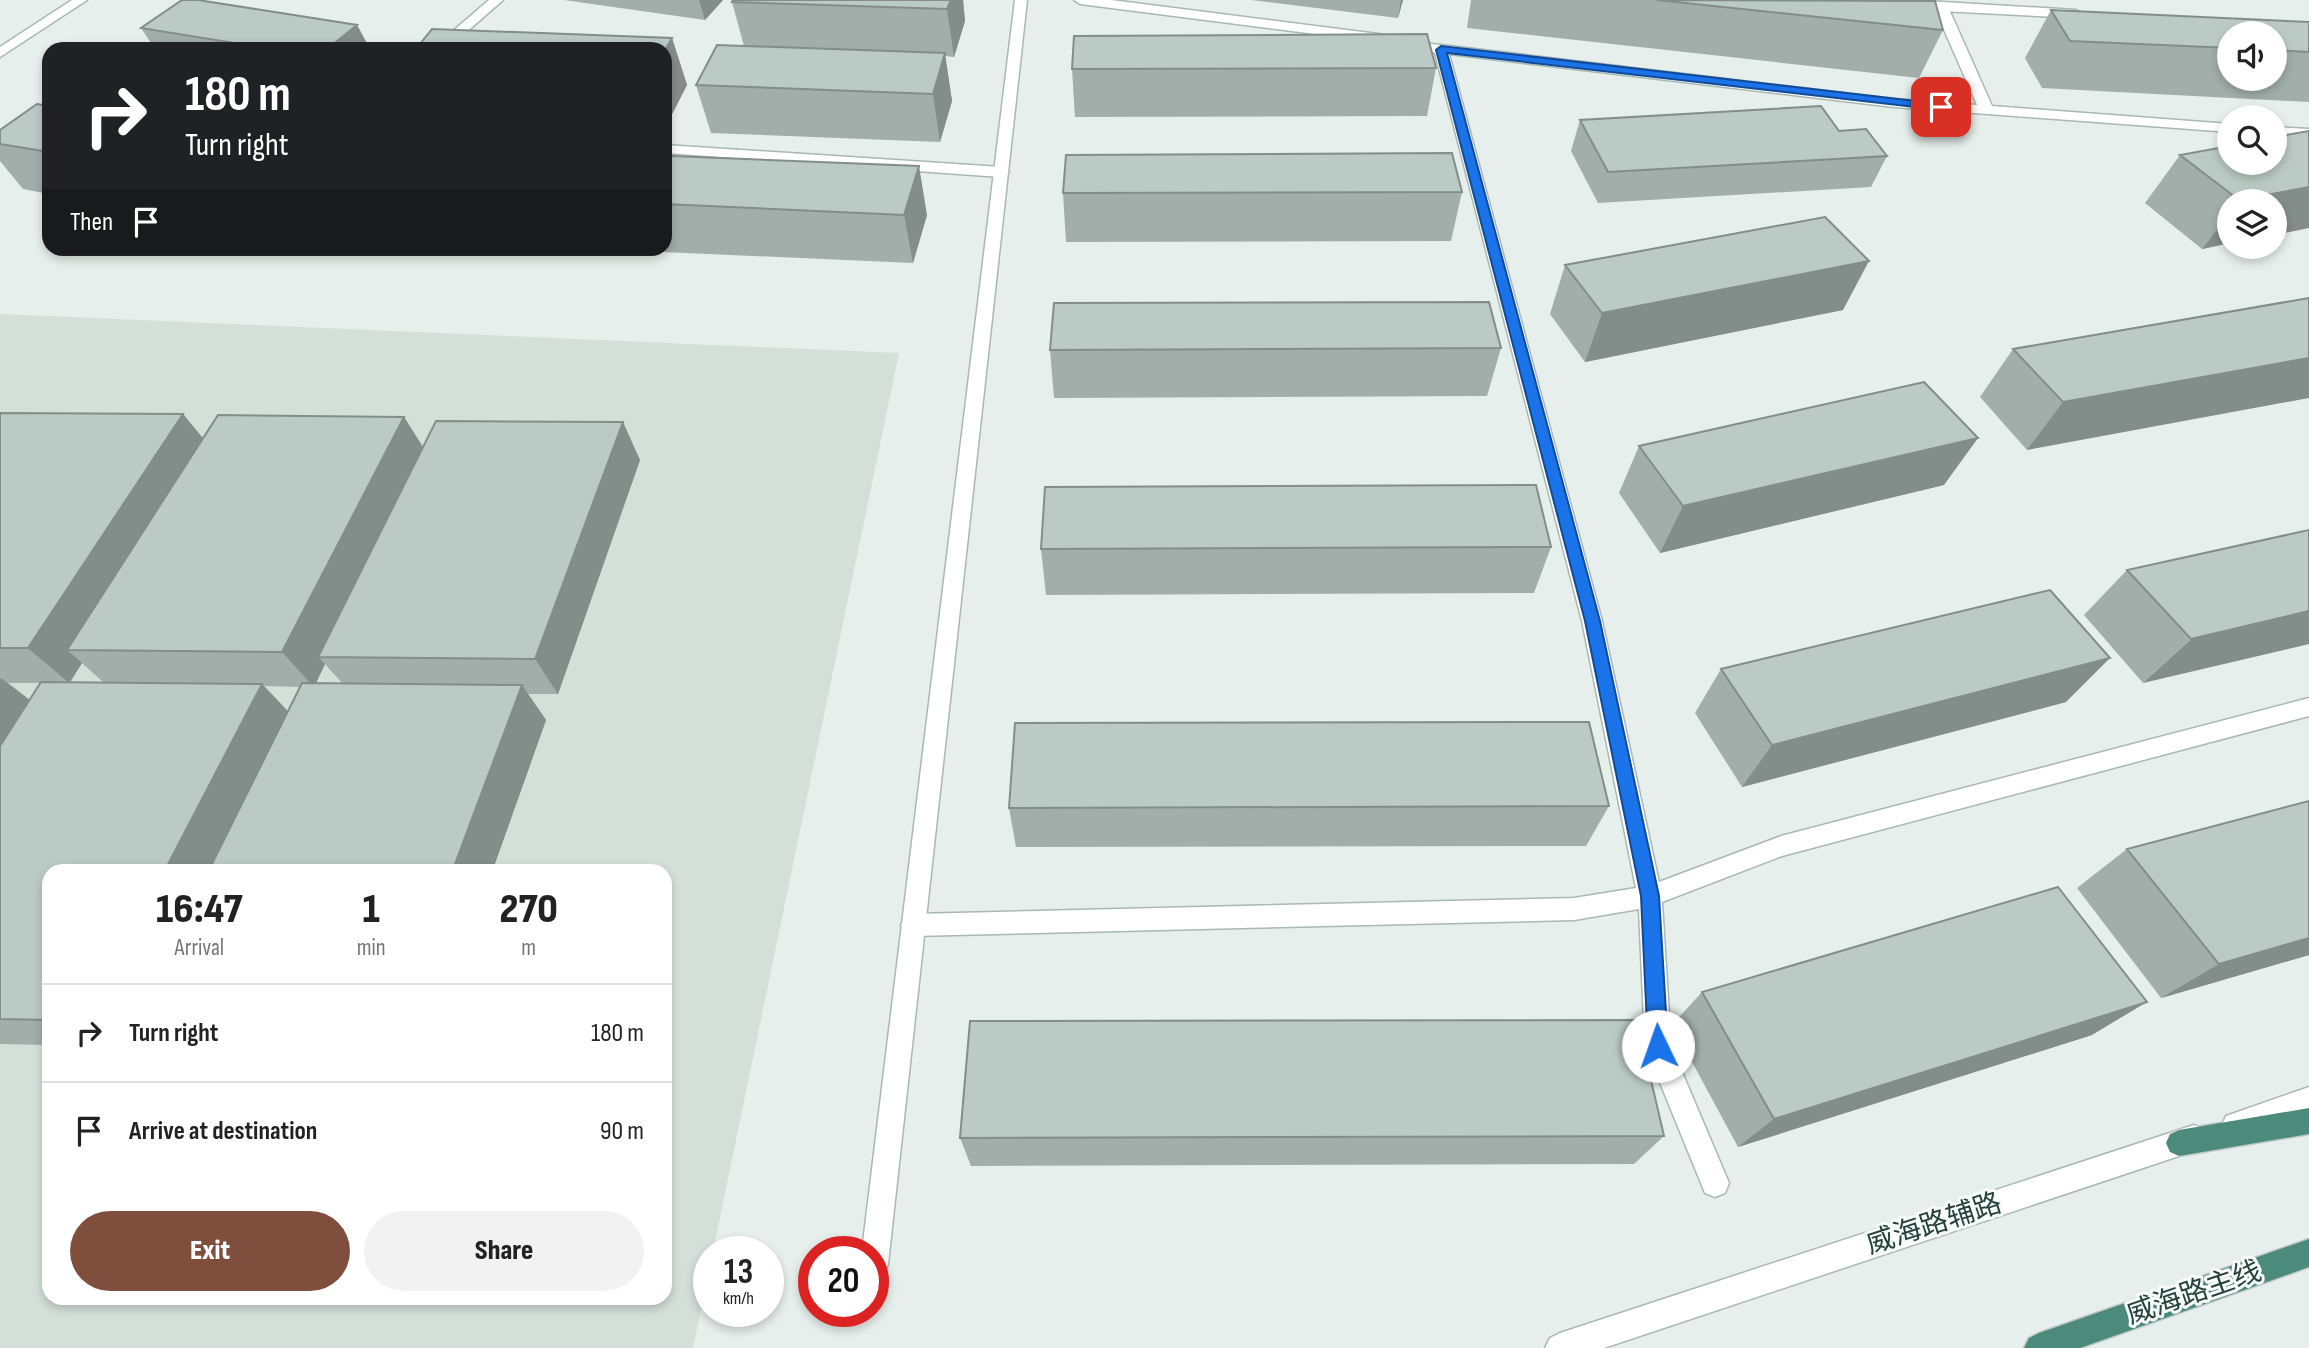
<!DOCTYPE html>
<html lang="en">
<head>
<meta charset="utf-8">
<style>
	:root { --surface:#fff; --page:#f2f2f2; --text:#222; --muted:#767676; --line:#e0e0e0; --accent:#804e3d }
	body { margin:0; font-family:"Sofia Sans Condensed","Noto Sans SC",sans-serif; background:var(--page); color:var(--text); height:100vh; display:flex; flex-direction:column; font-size:26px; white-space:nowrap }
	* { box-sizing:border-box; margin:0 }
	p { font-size:23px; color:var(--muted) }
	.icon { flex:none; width:38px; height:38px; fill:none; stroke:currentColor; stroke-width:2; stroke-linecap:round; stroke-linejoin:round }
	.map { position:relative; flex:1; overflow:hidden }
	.panel { position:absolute; left:42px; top:864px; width:630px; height:441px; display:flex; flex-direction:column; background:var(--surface); border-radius:21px; box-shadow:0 4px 10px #0003 }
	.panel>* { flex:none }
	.top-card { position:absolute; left:42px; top:42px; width:630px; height:214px; border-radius:21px; box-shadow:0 4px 10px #0003; background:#202124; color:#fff; overflow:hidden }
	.controls { position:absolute; left:2217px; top:21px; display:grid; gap:14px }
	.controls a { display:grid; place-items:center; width:70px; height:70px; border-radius:50%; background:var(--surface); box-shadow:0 4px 10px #0003; font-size:35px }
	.speed { position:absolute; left:693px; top:1236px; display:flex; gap:14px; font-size:35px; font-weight:700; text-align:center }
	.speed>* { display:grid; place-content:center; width:91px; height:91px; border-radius:50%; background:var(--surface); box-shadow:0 4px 10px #0003; line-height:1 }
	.speed small { font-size:18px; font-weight:400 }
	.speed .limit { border:10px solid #d22; background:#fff; color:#111 }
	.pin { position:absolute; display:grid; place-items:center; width:60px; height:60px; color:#fff; margin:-30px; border-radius:14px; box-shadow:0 4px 10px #0006 }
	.me { position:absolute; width:77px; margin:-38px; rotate:357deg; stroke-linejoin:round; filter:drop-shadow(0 0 5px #0008) }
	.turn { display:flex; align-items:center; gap:24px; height:147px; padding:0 28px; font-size:32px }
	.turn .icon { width:91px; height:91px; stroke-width:2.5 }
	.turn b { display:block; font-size:49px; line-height:60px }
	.then { display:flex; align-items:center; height:66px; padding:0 28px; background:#0003; gap:14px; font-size:26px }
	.eta { display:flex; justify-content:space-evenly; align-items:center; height:119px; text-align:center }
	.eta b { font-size:42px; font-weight:800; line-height:49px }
	.cta { display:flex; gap:14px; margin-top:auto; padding:14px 28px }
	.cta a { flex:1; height:80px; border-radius:42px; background:var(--accent); color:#fff; font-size:28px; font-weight:800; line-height:80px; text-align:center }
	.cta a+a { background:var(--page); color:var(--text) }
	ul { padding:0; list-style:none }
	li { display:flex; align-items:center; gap:21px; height:98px; padding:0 28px; border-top:2px solid var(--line) }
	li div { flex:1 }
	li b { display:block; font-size:26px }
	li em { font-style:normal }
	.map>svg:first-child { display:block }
</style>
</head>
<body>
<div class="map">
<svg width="2309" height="1348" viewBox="0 0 2309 1348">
	<rect width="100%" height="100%" fill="#e6efeb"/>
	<path fill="#d4dfda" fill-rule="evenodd" d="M0 314 899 353 713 1251H709V1271L693 1348H0ZM49 872H665V1298H49Z"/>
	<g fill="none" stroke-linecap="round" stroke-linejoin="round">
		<g stroke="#a8b8b2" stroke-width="3">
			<path id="service" d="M489 0H503L447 49H432Z
				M1074 0H1111L1386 35 1393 39 1386 43 1080 4Z
				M1941 3 1948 7 1992 106 2230 124V132L1894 107 1449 54 1602 621 1659 882 1781 836 2309 698V716L1782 856 1662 902 1671 1046 1729 1183 1725 1193 1715 1197 1705 1193 1645 1046 1639 909 1574 920 913 936 905 933 901 925 905 917 913 914 1574 898 1636 888 1582 621 1435 53 1424 48 1431 44 1441 45 1894 99 1977 105 1934 7Z
				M2275 127 2309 129V137L2275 135Z
				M665 145 1001 167 1009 172 1001 177 665 153Z
				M195 248H211V249L203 254Z"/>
		</g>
		<g stroke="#a8b8b2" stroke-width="3">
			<path id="minor" d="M1015 0H1027L888 1264 884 1274 874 1278 873 1251H862Z
				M1866 0H1910L2076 10 2083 14 2076 18 1941 11 1872 4Z"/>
		</g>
		<g stroke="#a8b8b2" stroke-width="3">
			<path id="tertiary" d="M72 0H87L0 57V47Z
				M2309 1087V1113L2235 1138 2226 1134 2222 1125 2226 1116Z
				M2194 1125 2203 1129 2207 1138 2203 1147 2194 1151 1604 1348H1545L1550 1338 1560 1333Z"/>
		</g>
		<g stroke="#c2cac8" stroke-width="3">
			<path id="trunk" d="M2309 1108V1134L2179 1156 2170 1152 2166 1143 2170 1134 2179 1130Z
				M2309 1239V1267L2080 1348H2024L2029 1338 2039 1333Z"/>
		</g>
		<use href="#service" fill="#fff" fill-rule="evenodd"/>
		<use href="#minor" fill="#fff" fill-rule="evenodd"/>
		<use href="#tertiary" fill="#fff" fill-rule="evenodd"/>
		<use href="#trunk" fill="#4c8a7c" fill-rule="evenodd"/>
	</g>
	<path fill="#a1aea9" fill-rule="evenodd" d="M564 0H723L705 20Z
		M733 0H963L965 21 954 57 945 56 952 101 940 142 711 133 696 85 744 46 732 2Z
		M1251 0H1403L1398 18Z
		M1471 0H1928L1943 30 1919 78 1467 28Z
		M2051 10 2309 22V102L2042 88 2025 58ZM2230 33H2275V79H2230Z
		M357 25 370 49H155L141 28Z
		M672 38 687 85 669 120H665V49Z
		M1436 68 1427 116 1075 117 1072 69Z
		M49 106V194L23 189 0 161V130Z
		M1580 120 1839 131 1887 156 1871 187 1598 203 1571 151Z
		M2180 155 2275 201H2230V243L2202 249 2145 203Z
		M665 167 927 215 913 263 663 252 662 248H665Z
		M1462 192 1451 241 1066 242 1063 193Z
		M1565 265 1843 310 1585 362 1550 314Z
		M2309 298 2027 450 1980 397 2013 349Z
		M1501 348 1487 396 1054 398 1050 350Z
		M0 413 183 414 203 438 404 417 423 447 640 460 558 694H528L546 720 492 872H49V1045L0 1044ZM82 663 104 683H70ZM325 664 342 683H316ZM8 683H41L30 700ZM264 686 300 687 288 711Z
		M1639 446 1944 485 1660 553 1619 493Z
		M2309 530 2143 683 2084 615 2127 570Z
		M1551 547 1534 593 1046 595 1041 549Z
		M1721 669 2066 702 1742 787 1695 713Z
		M1609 806 1586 846 1016 847 1009 808Z
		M2127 849 2309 955 2161 998 2077 888Z
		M1702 992 2092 1035 1738 1147 1672 1025Z
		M1664 1136 1634 1164 971 1166 960 1138Z"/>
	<path fill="#838d89" d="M699 0H723L705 20Z
		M951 0H963L965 21 954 57 947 9Z
		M1401 0H1403L1398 18Z
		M357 25 370 49H327Z
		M672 38 687 85 669 120 665 109V50Z
		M945 53 952 101 940 142 933 94Z
		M919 166 927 215 913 263 904 215Z
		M2309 187V228L2275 235V201H2238L2239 200Z
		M2230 213V243L2202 249Z
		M1869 261 1843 310 1585 362 1602 313Z
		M2309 358V398L2027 450 2063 402Z
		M183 414 214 452 67 650 82 663 69 683 28 648Z
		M404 417 428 455 318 657 325 664 314 687 282 652Z
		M623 422 640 460 558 694 535 659Z
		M1978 438 1944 485 1660 553 1683 506Z
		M2309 611V644L2143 683 2191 639Z
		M2110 658 2066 702 1742 787 1772 745Z
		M1 678 45 712 0 783V680Z
		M262 684 295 719 220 872H164Z
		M522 685 546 720 492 872H452Z
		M2309 938V955L2161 998 2219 964Z
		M2147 1002 2092 1035 1738 1147 1774 1119Z"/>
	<path fill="#bbcac4" stroke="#838d89" stroke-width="2" d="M182 0H198L357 25 327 49H272L141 28Z
		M733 0H951L947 9 732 2Z
		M1657 0 1935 1 1943 30Z
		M2051 10 2309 22V52L2275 50V33H2230V48L2070 41Z
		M432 29 672 38 665 50V49H416Z
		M1427 34 1436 68 1072 69 1074 36Z
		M717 45 945 53 933 94 696 85Z
		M37 104 49 106V152L0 144V130Z
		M1821 106 1839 131 1866 129 1887 156 1608 172 1580 120Z
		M2309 131V187L2239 200 2180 155 2230 146V163H2275V137Z
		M1452 153 1462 192 1063 193 1066 155Z
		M671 156 919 166 904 215 665 204V167Z
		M1825 217 1869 261 1602 313 1565 265Z
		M2309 298V358L2063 402 2013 349Z
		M1489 302 1501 348 1050 350 1054 303Z
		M1924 382 1978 438 1683 506 1639 446Z
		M0 413 183 414 28 648H0Z
		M218 415 404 417 282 652 67 650Z
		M436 421 623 422 535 659 318 657Z
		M1536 485 1551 547 1041 549 1045 487Z
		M2309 530V611L2191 639 2127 570Z
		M2050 590 2110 658 1772 745 1721 669Z
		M41 682 262 684 164 872H49V1020L0 1019V746Z
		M302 683 522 685 452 872H208Z
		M1589 722 1609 806 1009 808 1015 723Z
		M2309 801V938L2219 964 2127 849Z
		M2058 887 2147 1002 1774 1119 1702 992Z
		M1637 1020 1664 1136 960 1138 970 1021Z"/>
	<path fill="#1a73e8" stroke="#114b97" stroke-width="2" d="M1441 46 1941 104 1946 107 1941 110 1447 53 1600 621 1659 896 1668 1046 1665 1052 1658 1055 1651 1052 1648 1046 1641 896 1585 621 1436 50Z"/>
	<g text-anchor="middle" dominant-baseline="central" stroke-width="6" stroke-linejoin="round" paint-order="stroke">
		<g font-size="28" fill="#24423a" stroke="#f7fbf9">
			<text transform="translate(1934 1224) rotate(-18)">威海路辅路</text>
			<text transform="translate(2194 1293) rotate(-19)">威海路主线</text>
		</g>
	</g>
</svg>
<div class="controls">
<a><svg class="icon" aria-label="sound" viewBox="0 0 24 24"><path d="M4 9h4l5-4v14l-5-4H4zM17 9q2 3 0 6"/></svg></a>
<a><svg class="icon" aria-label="search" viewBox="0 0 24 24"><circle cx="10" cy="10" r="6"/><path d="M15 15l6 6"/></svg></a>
<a><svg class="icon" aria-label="layers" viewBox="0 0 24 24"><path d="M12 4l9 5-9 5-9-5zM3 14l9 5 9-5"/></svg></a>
</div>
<div class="speed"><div>13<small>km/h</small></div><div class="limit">20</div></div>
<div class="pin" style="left:1941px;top:107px;background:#d93025"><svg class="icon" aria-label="arrive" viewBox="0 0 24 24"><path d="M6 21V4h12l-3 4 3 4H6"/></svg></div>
<svg class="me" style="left:1658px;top:1046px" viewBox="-20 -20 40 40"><circle r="19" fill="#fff"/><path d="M0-13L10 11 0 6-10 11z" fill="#1a73e8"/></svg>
<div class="top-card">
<div class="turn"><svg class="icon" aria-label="right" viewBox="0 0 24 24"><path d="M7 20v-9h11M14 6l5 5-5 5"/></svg><div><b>180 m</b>Turn right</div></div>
<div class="then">Then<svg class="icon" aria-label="arrive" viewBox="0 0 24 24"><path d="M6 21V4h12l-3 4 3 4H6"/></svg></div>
</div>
<section class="panel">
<div class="eta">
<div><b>16:47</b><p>Arrival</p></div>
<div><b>1</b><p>min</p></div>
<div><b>270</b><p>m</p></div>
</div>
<ul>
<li><svg class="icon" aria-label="right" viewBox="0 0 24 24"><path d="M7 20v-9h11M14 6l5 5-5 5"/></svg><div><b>Turn right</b></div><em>180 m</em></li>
<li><svg class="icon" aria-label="arrive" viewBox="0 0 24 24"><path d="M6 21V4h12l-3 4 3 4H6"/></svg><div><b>Arrive at destination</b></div><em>90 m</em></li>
</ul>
<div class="cta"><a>Exit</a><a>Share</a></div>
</section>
</div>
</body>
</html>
